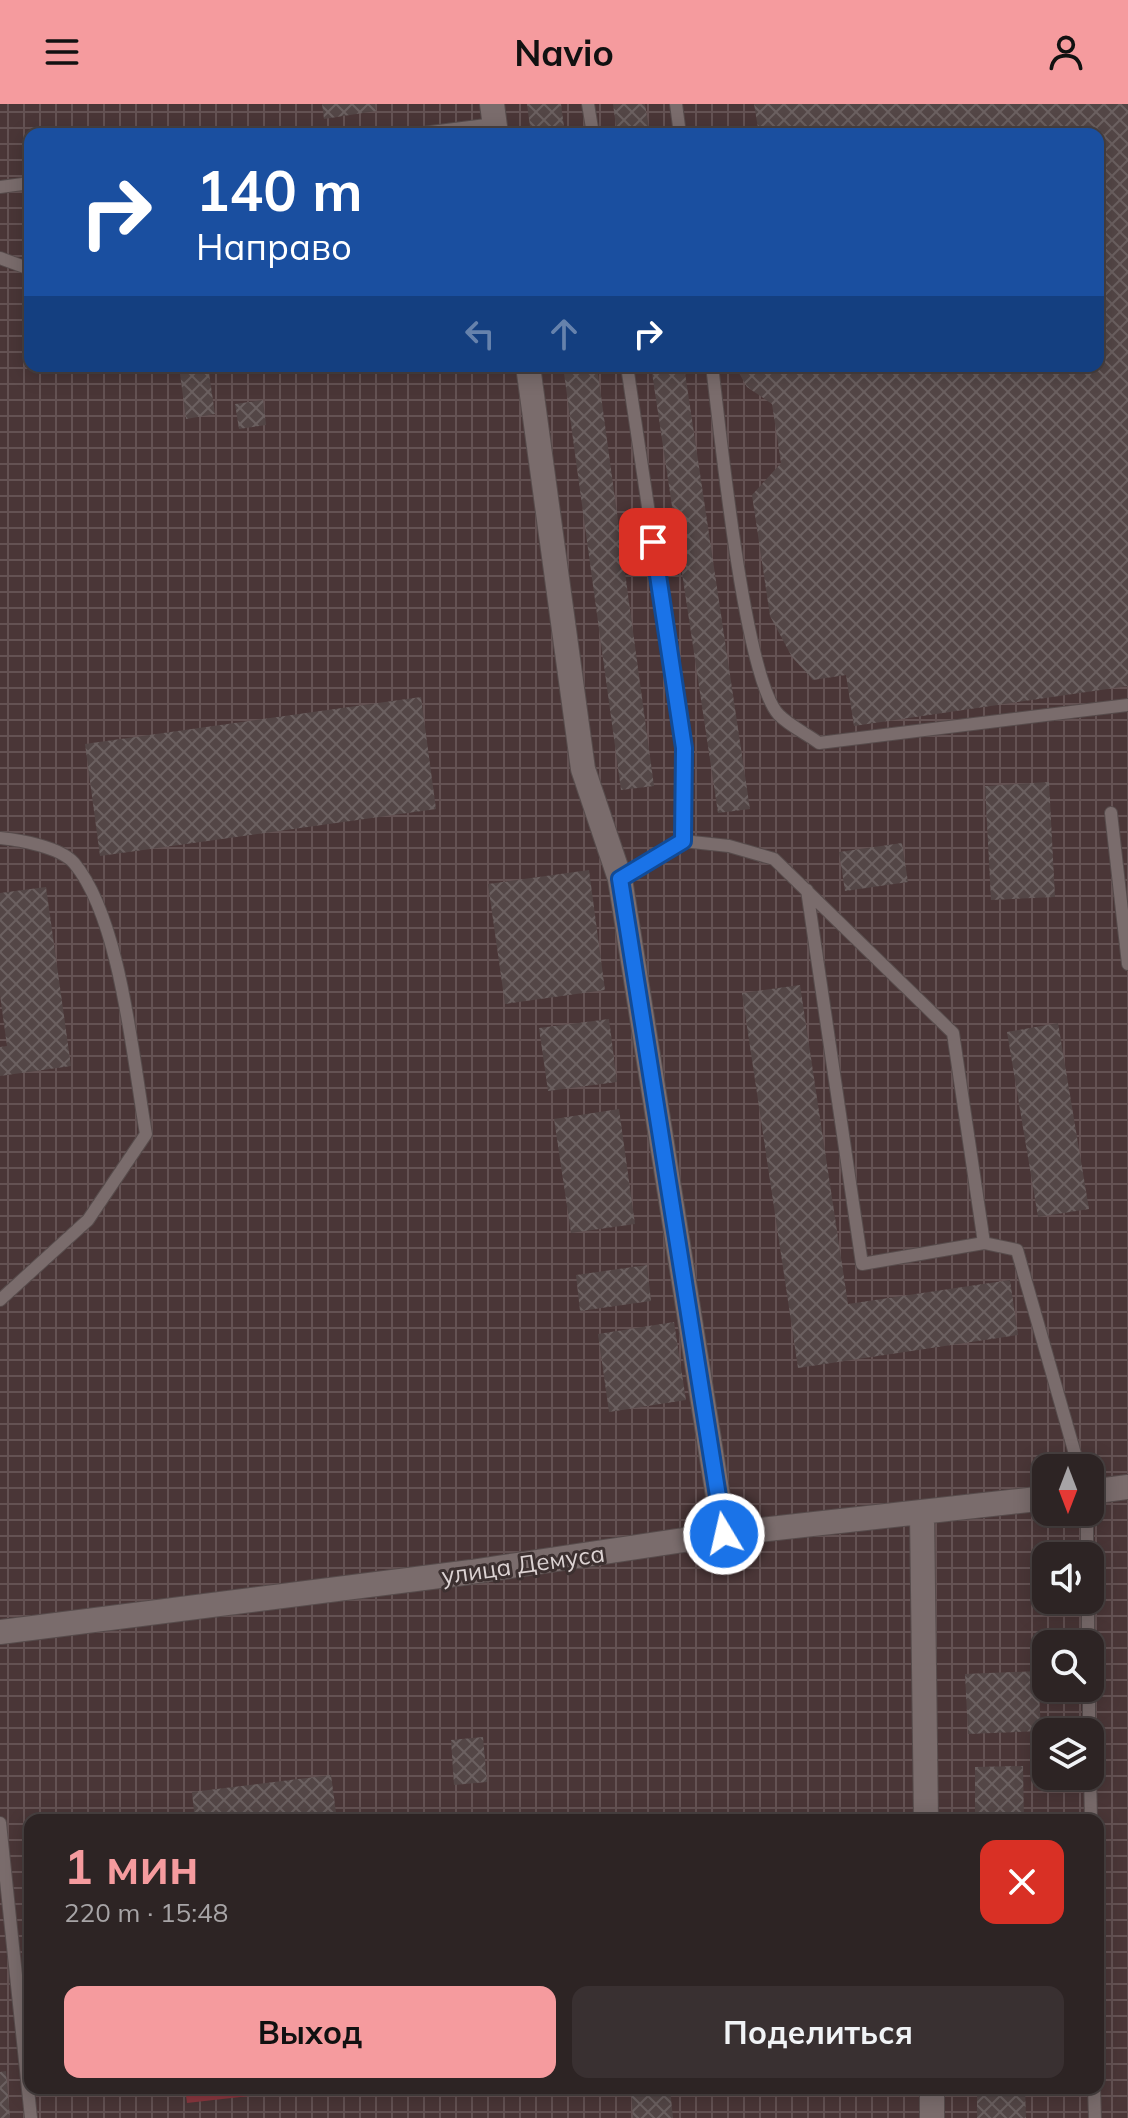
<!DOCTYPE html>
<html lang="ru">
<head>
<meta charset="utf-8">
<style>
	:root { --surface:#2d2424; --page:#393031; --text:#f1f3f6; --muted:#a7a4a6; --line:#484141; --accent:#f59b9e }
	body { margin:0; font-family:Mulish,sans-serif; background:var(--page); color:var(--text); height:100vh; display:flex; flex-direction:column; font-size:30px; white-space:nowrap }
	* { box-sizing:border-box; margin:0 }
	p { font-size:26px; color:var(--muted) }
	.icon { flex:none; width:44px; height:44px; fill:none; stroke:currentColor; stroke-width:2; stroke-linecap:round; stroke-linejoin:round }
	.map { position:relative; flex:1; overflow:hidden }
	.side { position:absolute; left:24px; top:1710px; width:1080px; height:280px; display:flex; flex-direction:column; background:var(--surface); border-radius:16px; box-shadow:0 4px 20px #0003,0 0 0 2px var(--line) }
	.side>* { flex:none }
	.banner { position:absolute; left:24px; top:24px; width:1080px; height:244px; border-radius:16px; box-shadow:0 4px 20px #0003,0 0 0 2px var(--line); background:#1a4fa0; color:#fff; overflow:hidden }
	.needle { width:52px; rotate:180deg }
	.tools { position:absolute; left:1032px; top:1350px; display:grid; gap:16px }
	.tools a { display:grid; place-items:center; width:72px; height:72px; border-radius:16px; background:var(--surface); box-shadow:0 4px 20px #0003,0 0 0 2px var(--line); font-size:40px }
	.pin { position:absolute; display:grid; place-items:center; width:68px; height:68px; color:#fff; margin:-34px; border-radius:16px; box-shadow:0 4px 12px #0006 }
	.me { position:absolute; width:88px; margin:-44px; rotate:351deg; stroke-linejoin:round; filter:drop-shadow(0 0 6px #0008) }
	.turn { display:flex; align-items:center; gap:28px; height:168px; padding:0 40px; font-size:36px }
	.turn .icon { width:104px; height:104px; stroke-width:2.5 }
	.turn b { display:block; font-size:56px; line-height:68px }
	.lanes { display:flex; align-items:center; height:76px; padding:0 40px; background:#0003; justify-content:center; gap:40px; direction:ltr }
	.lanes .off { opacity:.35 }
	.round { display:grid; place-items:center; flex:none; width:84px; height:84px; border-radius:16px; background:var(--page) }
	.headline { display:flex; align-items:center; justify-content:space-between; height:136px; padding:0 40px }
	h1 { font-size:48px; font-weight:700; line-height:60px; color:var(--accent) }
	.primary-button { display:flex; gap:16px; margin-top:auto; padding:16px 40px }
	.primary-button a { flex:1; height:92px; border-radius:16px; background:var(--accent); color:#111; font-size:32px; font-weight:700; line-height:92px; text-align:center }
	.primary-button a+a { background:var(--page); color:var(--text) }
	header { display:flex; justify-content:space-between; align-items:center; height:104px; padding:0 40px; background:var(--accent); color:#111; font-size:36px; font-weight:700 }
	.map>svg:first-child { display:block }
</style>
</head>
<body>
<header><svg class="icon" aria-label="menu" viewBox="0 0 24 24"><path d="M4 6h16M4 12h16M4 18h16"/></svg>Navio<svg class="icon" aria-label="person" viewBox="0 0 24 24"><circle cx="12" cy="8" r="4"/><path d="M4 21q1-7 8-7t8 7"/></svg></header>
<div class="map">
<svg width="1128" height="2014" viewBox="0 0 1128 2014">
	<defs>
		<pattern id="industrial-grid" width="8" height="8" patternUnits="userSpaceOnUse" patternTransform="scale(2)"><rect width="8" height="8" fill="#4a3637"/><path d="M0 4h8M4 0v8" fill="none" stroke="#645253"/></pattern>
		<pattern id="building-cross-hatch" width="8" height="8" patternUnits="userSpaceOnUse" patternTransform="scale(2)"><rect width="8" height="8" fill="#534646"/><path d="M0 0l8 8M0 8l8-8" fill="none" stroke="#6b6060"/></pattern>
	</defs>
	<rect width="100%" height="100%" fill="#3c3030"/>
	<path fill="url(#industrial-grid)" fill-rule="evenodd" d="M0 0H1128V2014H0ZM30 30H1098V262H30ZM1046 1364H1090V1408H1046ZM1046 1452H1090V1496H1046ZM1046 1540H1090V1584H1046ZM1046 1628H1090V1672H1046ZM30 1716H1098V1984H30Z"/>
	<path fill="#8a373f" d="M185 1984H258V1991L187 1999Z"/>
	<path fill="url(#building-cross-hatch)" d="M322 0H375L376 7 324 15Z
		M527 0H561L565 30H531Z
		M613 0H645L650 30H617Z
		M754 0H1128V582L854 622 846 571 813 576 792 553 770 512 752 391 781 359 772 300 747 283 735 262H1098V30H759Z
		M179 262H208L215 310 186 315Z
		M563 262H597L654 682 621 686Z
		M651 262H684L750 705 718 709Z
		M263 296 266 321 239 325 235 300Z
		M421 593 436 705 100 752 85 640Z
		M1049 678 1055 793 991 796 985 682Z
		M902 739 908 778 845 787 839 748Z
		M589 766 605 886 505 900 488 780Z
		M46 783 71 962 0 972V943L7 942 0 891V789Z
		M800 881 848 1200 1010 1176 1018 1231 798 1264 742 889Z
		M609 915 617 978 548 987 539 924Z
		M1058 919 1089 1105 1038 1113 1007 928Z
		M619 1005 635 1120 571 1129 554 1015Z
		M647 1161 651 1197 580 1207 576 1171Z
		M674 1218 686 1296 609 1308 598 1230Z
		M1038 1567 1041 1627 968 1630 965 1570Z
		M483 1633 487 1678 454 1681 451 1636Z
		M1023 1662 1024 1716H975V1663Z
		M331 1671 337 1716H183L182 1709 194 1708 192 1688Z
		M6 1967 10 2014H0V1968Z
		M631 1984H670L673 2014H633Z
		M977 1984H1025L1026 2014H977Z"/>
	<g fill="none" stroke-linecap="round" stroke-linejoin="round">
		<g stroke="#574c4c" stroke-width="14">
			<path id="lane" d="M588 0 593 30
				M676 0 680 30
				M415 30 494 20
				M0 83 30 79
				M0 154 30 165
				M712 262C720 324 744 575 779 611 790 622 807 630 819 639L1128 601
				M1111 709 1128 860
				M0 734C20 736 60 743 74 759 121 815 133 957 146 1030L88 1116 0 1196
				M683 737 729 742 774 755 953 929 984 1139 1017 1146 1079 1364
				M620 775 683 737 684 644 627 262
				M807 786 862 1160 984 1139
				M1087 1408V1452
				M1088 1496V1540
				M1089 1584V1628
				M1090 1667 1091 1716
				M0 1719 31 2014
				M1094 1984 1095 2014"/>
		</g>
		<g stroke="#574c4c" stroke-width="26">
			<path id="street" d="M492 0 496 30
				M528 262 583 665 620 775 724 1430
				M1090 1388 1128 1383
				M922 1410 926 1716
				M0 1528 471 1468 724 1430 1046 1394
				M932 1984V2014"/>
		</g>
		<use href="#lane" stroke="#7a6c6c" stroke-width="12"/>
		<use href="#street" stroke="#7a6c6c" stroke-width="24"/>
	</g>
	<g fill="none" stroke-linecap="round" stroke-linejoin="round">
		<g stroke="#114b97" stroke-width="20">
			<path id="route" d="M653 438 684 644 683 737 620 775 724 1430"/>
		</g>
		<use href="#route" stroke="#1a73e8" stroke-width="14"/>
	</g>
	<g text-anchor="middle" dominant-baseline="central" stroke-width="6" stroke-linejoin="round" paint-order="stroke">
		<g font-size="24" fill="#dcd3d3" stroke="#3c3030">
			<text transform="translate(523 1460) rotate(-8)">улица Демуса</text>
		</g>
	</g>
</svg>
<div class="tools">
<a><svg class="needle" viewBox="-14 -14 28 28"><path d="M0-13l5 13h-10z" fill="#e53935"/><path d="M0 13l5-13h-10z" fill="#a7a4a6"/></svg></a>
<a><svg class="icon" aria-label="sound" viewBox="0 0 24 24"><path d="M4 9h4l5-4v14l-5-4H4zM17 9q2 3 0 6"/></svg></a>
<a><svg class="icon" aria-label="search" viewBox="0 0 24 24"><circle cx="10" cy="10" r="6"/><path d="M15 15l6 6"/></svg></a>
<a><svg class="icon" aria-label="layers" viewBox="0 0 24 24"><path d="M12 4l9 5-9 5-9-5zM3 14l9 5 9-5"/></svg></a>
</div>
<div class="pin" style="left:653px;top:438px;background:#d93025"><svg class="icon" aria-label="arrive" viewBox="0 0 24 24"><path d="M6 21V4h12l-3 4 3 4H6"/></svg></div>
<svg class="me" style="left:724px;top:1430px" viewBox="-20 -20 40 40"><circle r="17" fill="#1a73e8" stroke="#fff" stroke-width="3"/><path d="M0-11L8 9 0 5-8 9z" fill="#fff"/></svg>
<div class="banner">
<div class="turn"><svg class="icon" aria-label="right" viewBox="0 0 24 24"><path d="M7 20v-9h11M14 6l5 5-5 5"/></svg><div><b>140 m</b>Направо</div></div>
<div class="lanes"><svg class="icon off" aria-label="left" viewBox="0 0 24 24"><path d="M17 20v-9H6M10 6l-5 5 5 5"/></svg><svg class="icon off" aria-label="ahead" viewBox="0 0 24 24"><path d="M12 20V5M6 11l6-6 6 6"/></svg><svg class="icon" aria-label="right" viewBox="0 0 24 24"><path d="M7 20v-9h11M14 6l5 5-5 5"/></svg></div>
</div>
<section class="side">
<div class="headline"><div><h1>1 мин</h1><p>220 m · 15:48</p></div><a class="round" style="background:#d93025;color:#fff"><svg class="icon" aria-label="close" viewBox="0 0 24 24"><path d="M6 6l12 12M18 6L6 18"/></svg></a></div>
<div class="primary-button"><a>Выход</a><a>Поделиться</a></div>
</section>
</div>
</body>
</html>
